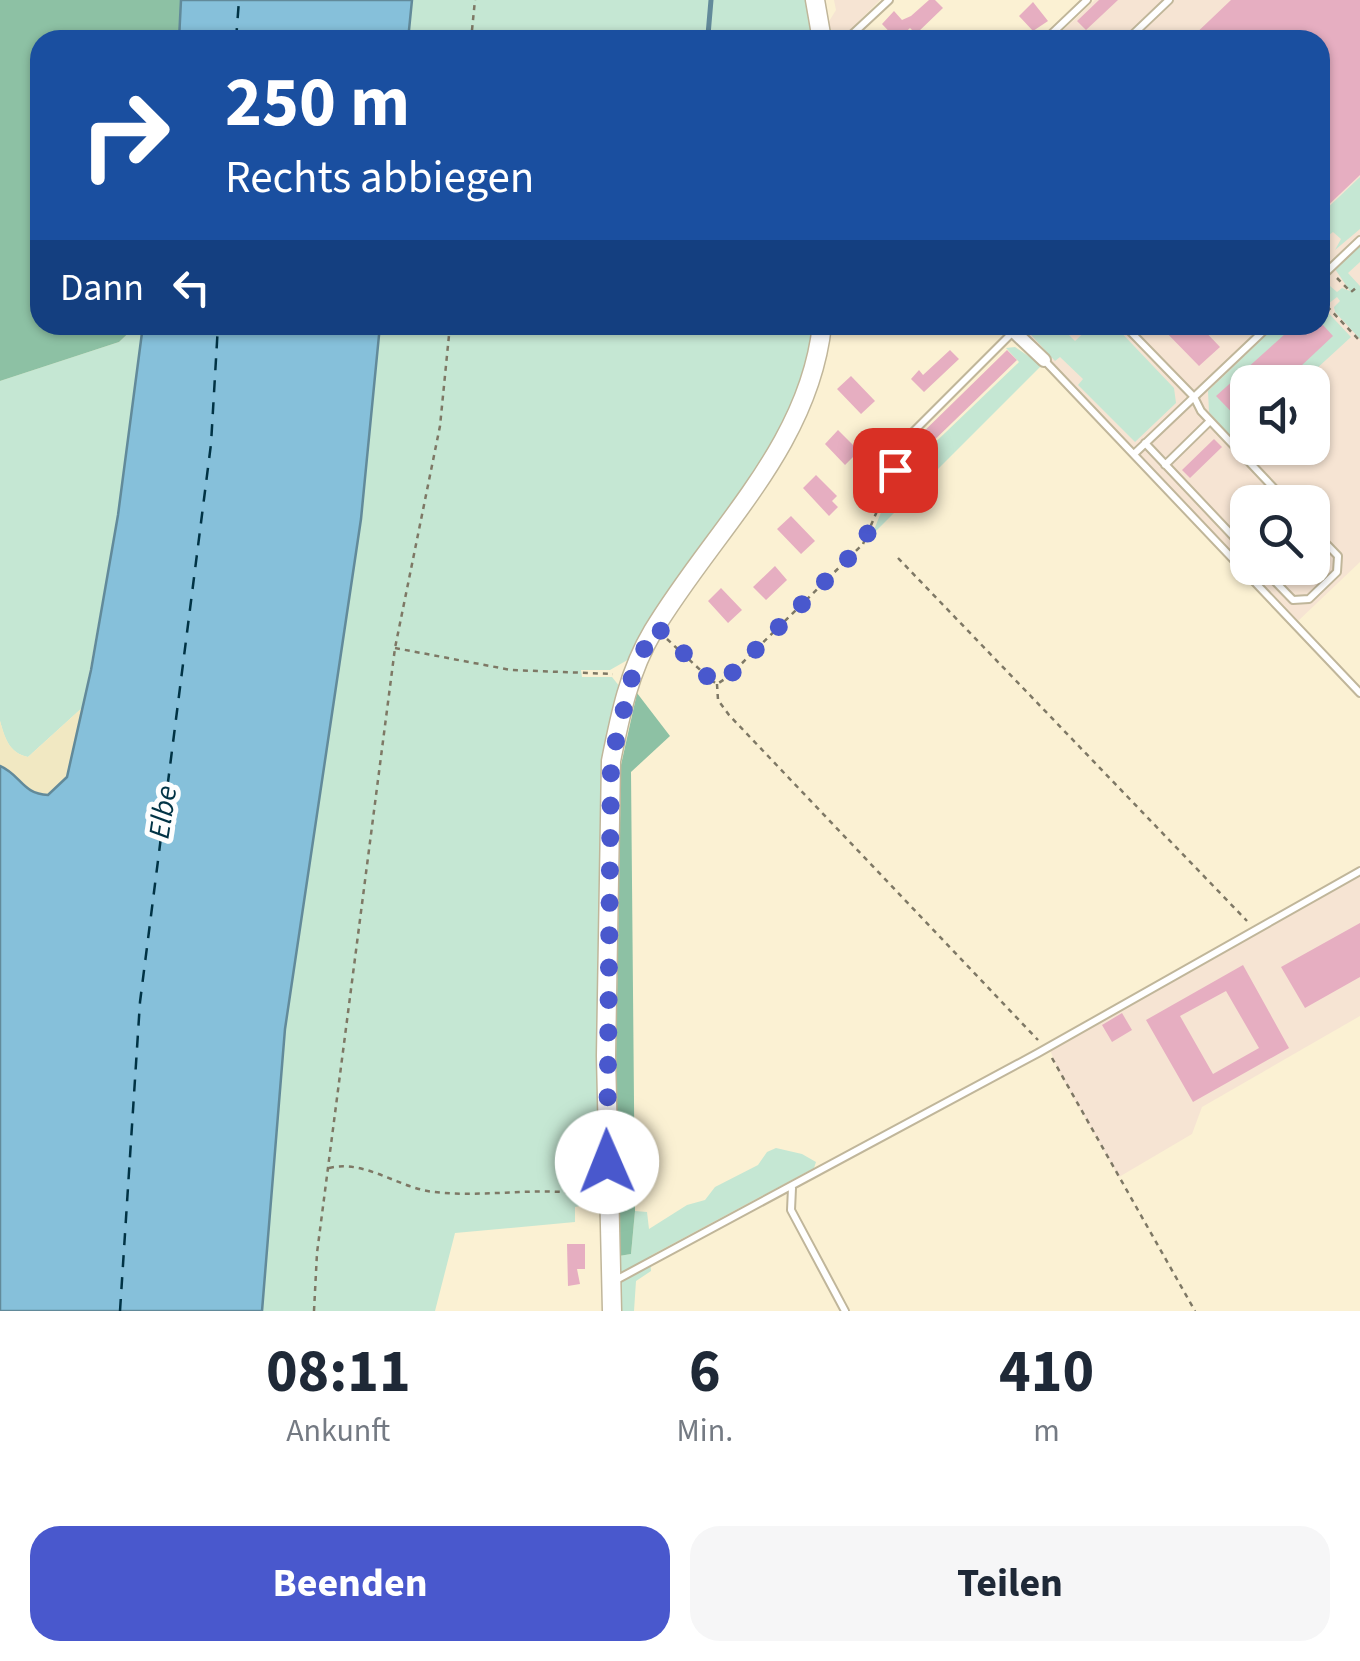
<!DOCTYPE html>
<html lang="de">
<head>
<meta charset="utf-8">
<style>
	:root { --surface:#fff; --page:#f6f6f7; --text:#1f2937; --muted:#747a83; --accent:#4958cd }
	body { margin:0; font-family:"Source Sans 3",sans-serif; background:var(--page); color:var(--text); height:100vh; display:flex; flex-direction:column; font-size:38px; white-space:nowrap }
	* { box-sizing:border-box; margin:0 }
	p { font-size:32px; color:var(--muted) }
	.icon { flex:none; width:55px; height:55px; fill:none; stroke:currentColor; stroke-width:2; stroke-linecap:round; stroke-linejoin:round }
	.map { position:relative; height:1311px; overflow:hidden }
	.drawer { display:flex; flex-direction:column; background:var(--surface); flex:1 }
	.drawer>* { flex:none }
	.hud { position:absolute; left:30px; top:30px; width:1300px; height:305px; border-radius:30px; box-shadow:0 2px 8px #0004; background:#1a4fa0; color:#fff; overflow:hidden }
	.controls { position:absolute; left:1230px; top:365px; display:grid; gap:20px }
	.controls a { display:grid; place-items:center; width:100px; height:100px; border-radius:20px; background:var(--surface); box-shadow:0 2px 8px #0004; font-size:50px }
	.pin { position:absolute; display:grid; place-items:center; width:85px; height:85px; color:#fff; margin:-42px; border-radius:20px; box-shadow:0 5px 15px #0006 }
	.me { position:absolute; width:110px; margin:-55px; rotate:359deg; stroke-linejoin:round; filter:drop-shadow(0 0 8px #0008) }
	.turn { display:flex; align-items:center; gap:35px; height:210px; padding:0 30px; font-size:45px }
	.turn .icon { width:130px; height:130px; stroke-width:2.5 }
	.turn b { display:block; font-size:70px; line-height:85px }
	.then { display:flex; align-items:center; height:95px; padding:0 30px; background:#0003; gap:20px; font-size:38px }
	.eta { display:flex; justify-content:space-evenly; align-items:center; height:170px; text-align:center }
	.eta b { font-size:60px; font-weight:700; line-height:70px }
	.cta { display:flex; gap:20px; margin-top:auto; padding:20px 30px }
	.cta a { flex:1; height:115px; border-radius:30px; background:var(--accent); color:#fff; font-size:40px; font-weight:700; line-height:115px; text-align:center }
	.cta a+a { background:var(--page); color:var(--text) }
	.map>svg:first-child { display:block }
</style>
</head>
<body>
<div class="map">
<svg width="1360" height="1311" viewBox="0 0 1360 1311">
	<rect width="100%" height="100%" fill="#fbf1d3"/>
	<path fill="#f6e4d3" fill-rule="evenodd" d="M834 0H880L844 36 835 38 828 23 836 10Z
		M1095 0H1360V562L1298 621 1016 325H1320V40H1053ZM1248 382H1312V448H1248ZM1248 502H1312V568H1248Z
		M1360 866V1016L1202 1107 1192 1134 1119 1177 1060 1074 1047 1043Z"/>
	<path fill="#c5e7d3" d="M412 0H809L817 40H408Z
		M1360 177V229L1335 250 1341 239 1333 232 1329 235 1320 226V215Z
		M1360 245V262L1348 273 1360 286V339L1335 312 1334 307 1340 301 1337 297 1328 304 1320 296V283L1323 280 1337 292 1342 288 1350 291 1335 269Z
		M1320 304 1351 337 1302 382H1248L1247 434 1237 444 1209 412 1208 391 1277 325H1320Z
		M137 325H143L118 515 83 707 28 757C9 753 5 739 0 721V381L119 342Z
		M380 325H816L800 389 779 436 631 658 610 670H581L582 677H612L620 687 604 760 601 1190 590 1204 575 1207V1222L455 1233 435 1311H262L285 1029 361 519Z
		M1022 325H1059L1075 341 1092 325H1114L1174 388 1176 403 1135 442 1078 385 1083 379 1060 357 1055 361Z
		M1015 347 1042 365 872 535 909 442 922 455 1019 362 1006 348Z
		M776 1148 802 1154 816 1162 814 1168 650 1256 651 1271 636 1281 634 1311H619V1256L631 1254 635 1211 647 1212 649 1229 687 1205 705 1200 715 1187 758 1165 767 1152Z"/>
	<path fill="#8dc1a4" d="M0 0H181L179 40H40V325H137L119 342 0 381Z
		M637 693 670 736 631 772 635 1211 631 1254 619 1256 616 1056 621 765Z"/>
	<path fill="#f1e8c2" d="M83 707C78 731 72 805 35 795 19 790 16 773 0 766V721C5 738 9 753 28 757Z"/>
	<path fill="#86c0da" stroke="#628a9a" stroke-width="2.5" d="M181 0H412L408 40H179Z
		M143 325H380L361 519 285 1029 262 1311H0V766C21 775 22 794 48 795L67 777 91 670 118 515Z"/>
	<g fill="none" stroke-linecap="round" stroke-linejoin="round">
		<path stroke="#628a9a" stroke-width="5" d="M708 35 711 0"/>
		<path stroke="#003345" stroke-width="2.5" stroke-dasharray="12 10" stroke-linecap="butt" d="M236 40 239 0
			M120 1311 140 1002 211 444 218 325"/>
	</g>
	<path fill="#e6aec1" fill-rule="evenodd" d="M929 0H935L943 8 916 34 910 28 897 40 882 24 894 11 902 20 911 16Z
		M1099 0H1118L1086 30 1077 21Z
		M1231 0H1360V175L1320 213V40H1189Z
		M1033 2 1048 21 1033 31 1019 16Z
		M1159 325H1199L1220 347 1199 366Z
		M1295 325H1323L1333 336 1284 382H1248V429L1216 396Z
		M950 350 959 359 924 392 911 379 919 370 923 375Z
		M1007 350 1017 360 922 452 913 442Z
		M851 376 875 401 861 414 837 389Z
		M838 430 859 451 845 465 825 444Z
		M1214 439 1222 447 1190 478 1182 470Z
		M816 475 837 496 832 501 838 507 829 516 803 488Z
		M791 516 815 541 801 554 777 529Z
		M775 566 787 580 766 600 753 587Z
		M721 588 742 610 728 623 708 601Z
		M1360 923V977L1305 1008 1281 967Z
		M1243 965 1289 1048 1193 1102 1146 1020ZM1226 991 1259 1048 1213 1074 1180 1016Z
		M1122 1013 1132 1030 1112 1042 1102 1025Z
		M567 1244H585V1269H577L580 1284 568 1286Z"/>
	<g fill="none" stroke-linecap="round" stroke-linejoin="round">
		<g stroke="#c0b69a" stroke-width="10">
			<path id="lane" d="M846 40 889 0
				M1045 40 1087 0
				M1127 40 1169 0
				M1320 278 1360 240
				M1124 325 1194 397 1134 454
				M1270 325 1194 397 1201 411 1287 502
				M1045 361 1360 693
				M907 438 1012 333
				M1145 443 1248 552
				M1165 465 1210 421
				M1262 568 1293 600 1309 599 1337 572 1338 556 1312 529
				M792 1188 791 1210 845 1311
				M616 1280 1038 1053 1360 871"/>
		</g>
		<g stroke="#c0b69a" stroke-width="16">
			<path id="street" d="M1007 325 1044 360"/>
		</g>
		<g stroke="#c0b69a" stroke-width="21">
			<path id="secondary" d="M815 0 822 40
				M612 1311 606 1056 611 761C620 716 629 671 653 631 713 531 809 447 822 325"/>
		</g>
		<path stroke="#7e7865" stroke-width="2.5" stroke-dasharray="5 5" stroke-linecap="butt" d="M471 40 475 0
			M1337 278 1351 292 1357 287
			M1320 299 1360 341
			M898 558 1247 921
			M667 639 711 680 717 684 728 677 863 544 903 450
			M395 648 511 670 613 674
			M717 684 718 700 729 715 1038 1040
			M1052 1058 1195 1311
			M329 1168C365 1159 398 1188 434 1192 486 1198 538 1186 590 1195
			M314 1311 317 1253 395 648 440 426 450 325"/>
		<use href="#lane" stroke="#fff" stroke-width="6"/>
		<use href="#street" stroke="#fff" stroke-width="12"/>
		<use href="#secondary" stroke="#fff" stroke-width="18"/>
	</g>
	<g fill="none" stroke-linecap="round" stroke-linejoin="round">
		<path stroke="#4958cd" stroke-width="18" stroke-dasharray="0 32.4" d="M607 1162 611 761 634 669 656 626 711 680 717 684 728 677 863 544 895 470"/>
	</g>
	<g text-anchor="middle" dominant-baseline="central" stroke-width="10" stroke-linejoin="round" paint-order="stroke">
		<g font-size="30" font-style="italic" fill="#003345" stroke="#fefefe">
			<text transform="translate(163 812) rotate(-81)">Elbe</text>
		</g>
	</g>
</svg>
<div class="controls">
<a><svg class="icon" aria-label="sound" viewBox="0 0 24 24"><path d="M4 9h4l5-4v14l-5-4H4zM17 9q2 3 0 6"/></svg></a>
<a><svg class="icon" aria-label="search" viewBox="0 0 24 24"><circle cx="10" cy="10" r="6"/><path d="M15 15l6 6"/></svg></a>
</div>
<div class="pin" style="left:895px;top:470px;background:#d93025"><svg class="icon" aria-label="arrive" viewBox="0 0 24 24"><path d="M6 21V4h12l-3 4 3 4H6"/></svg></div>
<svg class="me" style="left:607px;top:1162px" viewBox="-20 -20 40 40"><circle r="19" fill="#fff"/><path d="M0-13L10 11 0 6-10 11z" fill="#4958cd"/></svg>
<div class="hud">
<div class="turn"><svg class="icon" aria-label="right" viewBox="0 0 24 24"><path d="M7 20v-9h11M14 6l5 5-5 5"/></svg><div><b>250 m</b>Rechts abbiegen</div></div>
<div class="then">Dann<svg class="icon" aria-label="left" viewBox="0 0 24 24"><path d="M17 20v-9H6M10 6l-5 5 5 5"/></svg></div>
</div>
</div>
<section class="drawer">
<div class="eta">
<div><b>08:11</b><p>Ankunft</p></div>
<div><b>6</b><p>Min.</p></div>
<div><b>410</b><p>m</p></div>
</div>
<div class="cta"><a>Beenden</a><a>Teilen</a></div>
</section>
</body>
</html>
